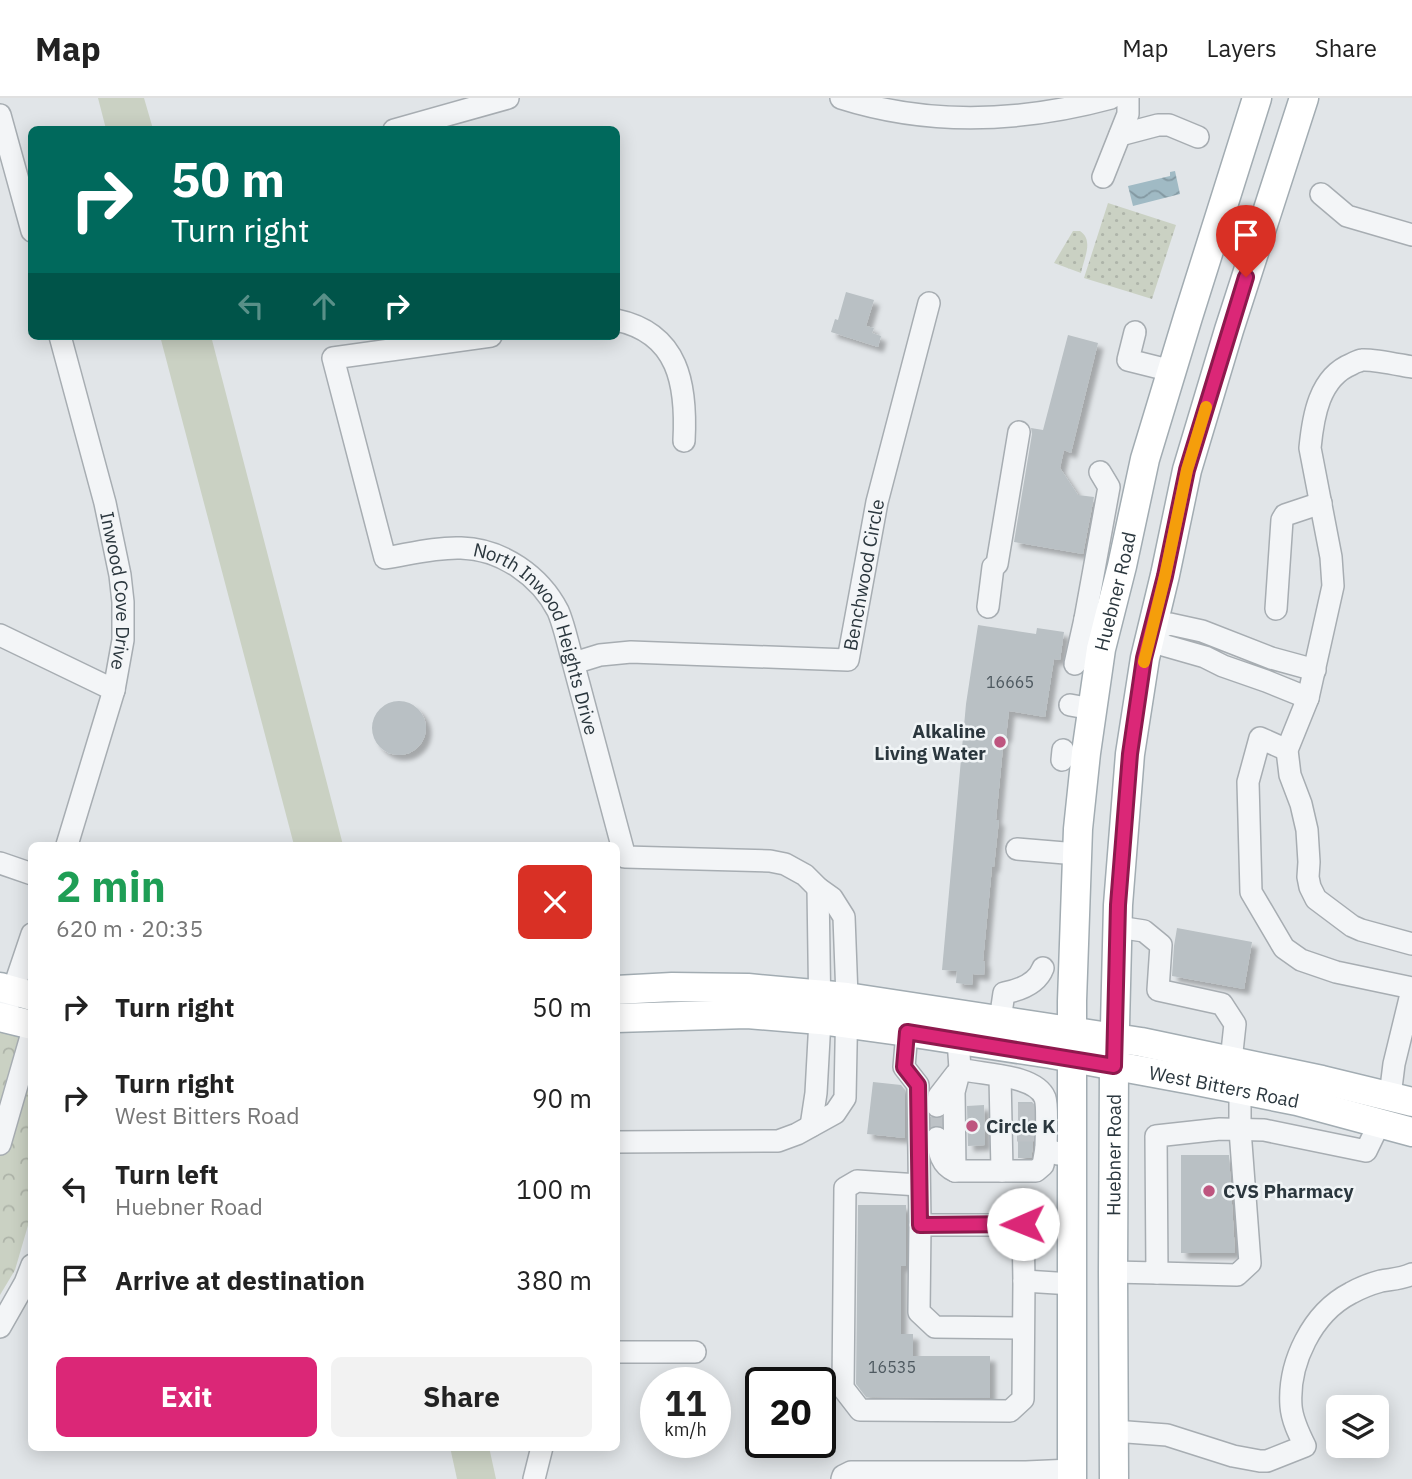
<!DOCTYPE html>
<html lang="en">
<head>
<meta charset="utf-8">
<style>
	:root { --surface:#fff; --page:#f2f2f2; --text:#222; --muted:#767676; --line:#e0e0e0; --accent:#db2777 }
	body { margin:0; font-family:"IBM Plex Sans",sans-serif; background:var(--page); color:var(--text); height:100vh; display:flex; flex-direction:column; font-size:26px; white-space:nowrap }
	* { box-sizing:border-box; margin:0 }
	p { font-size:23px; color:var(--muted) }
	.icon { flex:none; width:38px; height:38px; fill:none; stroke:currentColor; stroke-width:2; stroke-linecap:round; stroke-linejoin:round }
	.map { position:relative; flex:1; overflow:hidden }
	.panel { position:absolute; left:28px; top:744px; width:592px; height:609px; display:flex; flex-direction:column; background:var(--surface); border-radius:10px; box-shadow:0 4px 18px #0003 }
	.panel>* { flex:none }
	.guide { position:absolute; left:28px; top:28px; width:592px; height:214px; border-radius:10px; box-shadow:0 4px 18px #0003; background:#00695c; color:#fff; overflow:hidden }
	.buttons { position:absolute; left:1326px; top:1297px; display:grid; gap:14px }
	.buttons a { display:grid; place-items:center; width:63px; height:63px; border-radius:10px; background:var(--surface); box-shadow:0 4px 18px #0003; font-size:35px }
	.speed { position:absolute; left:640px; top:1269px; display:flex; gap:14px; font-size:35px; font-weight:700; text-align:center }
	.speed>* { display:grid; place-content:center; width:91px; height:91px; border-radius:50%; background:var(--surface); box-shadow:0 4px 18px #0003; line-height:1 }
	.speed small { font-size:18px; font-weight:400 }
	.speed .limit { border:4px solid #111; border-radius:10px; background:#fff; color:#111 }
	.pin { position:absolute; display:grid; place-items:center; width:60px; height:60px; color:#fff; margin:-72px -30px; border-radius:50% 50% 50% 0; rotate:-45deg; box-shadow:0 0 7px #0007 }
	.pin .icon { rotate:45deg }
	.me { position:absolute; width:77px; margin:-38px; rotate:269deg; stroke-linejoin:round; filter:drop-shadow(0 0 5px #0008) }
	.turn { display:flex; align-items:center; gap:24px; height:147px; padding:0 28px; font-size:32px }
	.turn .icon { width:91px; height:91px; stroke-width:2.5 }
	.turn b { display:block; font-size:49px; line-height:60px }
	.lanes { display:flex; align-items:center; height:66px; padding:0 28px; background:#0003; justify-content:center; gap:35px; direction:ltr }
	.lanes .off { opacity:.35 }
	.round { display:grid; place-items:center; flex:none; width:74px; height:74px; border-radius:10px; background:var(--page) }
	.head { display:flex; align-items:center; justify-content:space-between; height:119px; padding:0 28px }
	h1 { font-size:42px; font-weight:700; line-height:52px; color:#1e9e55 }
	.action { display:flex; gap:14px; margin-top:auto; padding:14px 28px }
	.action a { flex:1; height:80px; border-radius:10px; background:var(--accent); color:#fff; font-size:28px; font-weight:700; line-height:80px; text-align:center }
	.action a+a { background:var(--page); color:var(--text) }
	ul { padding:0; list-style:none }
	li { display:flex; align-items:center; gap:21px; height:91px; padding:0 28px }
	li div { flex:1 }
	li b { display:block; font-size:26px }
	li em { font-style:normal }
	header { display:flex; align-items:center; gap:42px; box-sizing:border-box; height:98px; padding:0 35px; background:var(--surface); border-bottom:2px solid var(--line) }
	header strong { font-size:33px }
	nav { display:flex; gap:38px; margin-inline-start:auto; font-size:24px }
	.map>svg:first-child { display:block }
</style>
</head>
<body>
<header>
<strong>Map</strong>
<nav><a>Map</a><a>Layers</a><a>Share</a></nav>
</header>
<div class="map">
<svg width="1412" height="1381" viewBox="0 0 1412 1381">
	<defs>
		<pattern id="forest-crowns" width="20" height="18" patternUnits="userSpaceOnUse" patternTransform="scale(1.75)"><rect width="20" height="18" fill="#cad1c3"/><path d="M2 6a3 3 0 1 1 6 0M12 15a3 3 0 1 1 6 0" fill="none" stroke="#aeb4a9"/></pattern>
		<pattern id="park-dots" width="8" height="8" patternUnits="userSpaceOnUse" patternTransform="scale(1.75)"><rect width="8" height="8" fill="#cad1c3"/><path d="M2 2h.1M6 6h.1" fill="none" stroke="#aeb4a9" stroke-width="1.8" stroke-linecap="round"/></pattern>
		<pattern id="water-waves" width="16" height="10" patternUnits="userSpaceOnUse" patternTransform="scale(1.75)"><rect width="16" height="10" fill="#a0bac4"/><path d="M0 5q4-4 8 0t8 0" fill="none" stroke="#8398a1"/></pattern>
		<filter id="shadow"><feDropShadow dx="5.5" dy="5.5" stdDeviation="2" flood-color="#0004"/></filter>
	</defs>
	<rect width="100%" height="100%" fill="#e1e5e8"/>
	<path fill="#cad1c3" d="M98 0H144L153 31H106Z
		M160 238H211L343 747H294Z
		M450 1349H489L496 1381H457Z"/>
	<path fill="url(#forest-crowns)" d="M0 933 32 942 31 1117 15 1172 0 1197Z"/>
	<path fill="url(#park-dots)" d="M1108 105 1176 127 1152 201 1084 180Z
		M1073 133H1080C1094 142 1084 160 1081 175L1054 165Z"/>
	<path fill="url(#water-waves)" d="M1175 73 1180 96 1133 108 1128 88 1170 78V74Z"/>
	<path fill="#b9c0c4" filter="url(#shadow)" d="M846 194 874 202 866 228 874 230 872 235 881 238 878 249 831 234 835 221 838 222Z
		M1068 237 1098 245 1071 355 1064 352 1060 370 1078 397 1094 399 1083 456 1014 444 1032 336 1031 330 1043 332Z
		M978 527 1036 536 1037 530 1064 534 1060 562 1054 561 1045 619 1009 613 1006 639H1004L996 722H999L994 769H992L983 863 985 864 984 877 973 876 972 887 956 885 957 873 942 872 966 606Z
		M372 630a27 27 0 1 1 54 0a27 27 0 1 1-54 0Z
		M1177 830 1252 844 1244 891 1172 878 1174 848Z
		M873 984 901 987 905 992V1040L867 1036Z
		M1018 1004H1032L1033 1005V1049L1031 1060H1018Z
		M984 1007 985 1047 968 1048 967 1008Z
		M1181 1057H1229L1235 1155H1181Z
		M858 1107H906V1168H901V1236H913V1258H990V1300L866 1299 856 1286Z"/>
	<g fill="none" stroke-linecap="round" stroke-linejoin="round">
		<path stroke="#bdc2c6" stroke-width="21" stroke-dasharray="21 10" stroke-linecap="butt" d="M1018 1016H1036
			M1017 1033H1036
			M937 1040V1008"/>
		<g stroke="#a7adb2" stroke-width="24">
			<g id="minor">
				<path d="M841 0C929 28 1022 24 1111 0"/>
				<path d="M0 17 32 133"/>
				<path d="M394 32 508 0"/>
				<path d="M1120 37 1158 27H1169L1198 39"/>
				<path d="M1103 79 1128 16V0"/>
				<path d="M1321 96 1347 118 1412 137"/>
				<path d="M616 222C679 235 687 287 684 343"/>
				<path d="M1135 234 1128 262 1172 273"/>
				<path id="s1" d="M60 238 105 405 120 477 123 504V542L114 592 67 747"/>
				<path id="s2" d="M491 238 333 260 385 460C410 456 436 449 461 450 502 451 540 478 558 513 561 520 563 527 565 534L625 759 770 763 785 766 805 777 818 790 832 800 844 819 847 899 845 1000 835 1015 797 1036 778 1043 616 1044"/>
				<path d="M1412 269C1400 267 1373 261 1362 262 1361 262 1353 265 1352 266 1319 279 1313 319 1310 350L1331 459 1333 488 1308 600 1287 652 1290 677 1301 706 1307 732 1309 764 1308 779 1310 789 1316 801 1352 828 1361 832 1412 846"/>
				<path d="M1100 374 1109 389 1085 521H1110"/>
				<path d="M988 509 993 469 997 466 1019 334"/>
				<path d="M1276 511 1282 422 1285 417 1321 405"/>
				<path d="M0 537 114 592"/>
				<path id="s3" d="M574 565 600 557 631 554 848 562 877 404 929 205"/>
				<path d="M1075 566 1085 521"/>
				<path d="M1308 600 1266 583 1223 568 1205 559 1163 547 1151 533 1170 526 1202 533 1271 560 1315 572"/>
				<path d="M1070 607 1092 611"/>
				<path d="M1287 652 1260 640 1248 684 1251 794 1284 850 1301 862 1336 874 1412 890"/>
				<path d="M1062 662 1063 652"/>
				<path d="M1017 751 1077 756"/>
				<path d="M0 765 32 776"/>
				<path d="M1118 829 1144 833 1161 847 1158 892 1222 906 1235 926 1231 963"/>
				<path d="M8 907 32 836"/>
				<path d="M1000 922 1004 895C1020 892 1037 886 1043 870"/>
				<path d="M907 934 904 969 918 987 920 1127 919 1214 935 1229 1023 1230"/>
				<path d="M958 941 960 971C982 977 1035 976 1045 1000 1048 1008 1046 1039 1046 1050L1058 1056H1072"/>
				<path d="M1000 978 1002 1073"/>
				<path d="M1390 998 1394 966 1412 892"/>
				<path d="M937 1008 939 998 956 976"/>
				<path d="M811 1028 816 995 820 922 818 790"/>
				<path d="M937 1040C939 1054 941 1067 955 1073H1036L1043 1067 1046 1050"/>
				<path d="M0 1046 32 935"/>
				<path d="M955 1073 954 994 960 971"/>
				<path d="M919 1087 857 1083 845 1090 843 1290 860 1312 1010 1313 1023 1301 1024 1183 1023 1127H920"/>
				<path d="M1113 1174 1157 1175 1156 1038 1220 1031 1264 1032 1366 1053 1380 1024"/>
				<path d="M1157 1175 1237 1177 1250 1165 1240 1032V992"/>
				<path d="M1024 1183 1072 1186"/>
				<path d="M0 1229 25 1185 32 1167"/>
				<path d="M616 1254H695"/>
				<path d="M1114 1333 1167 1337 1233 1358 1260 1363H1267L1305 1348C1299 1336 1292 1322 1291 1308 1288 1265 1312 1215 1351 1195 1360 1190 1370 1186 1381 1183 1391 1181 1402 1181 1412 1176"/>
				<path d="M534 1381 542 1349"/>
				<path d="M842 1381 843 1378 851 1374H1026L1072 1372"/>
			</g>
		</g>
		<g stroke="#a2acb2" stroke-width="31">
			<g id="major">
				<path d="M0 889 32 898"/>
				<path d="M616 892 672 889 748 890 847 899 1141 944 1322 982 1412 1004"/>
				<path d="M0 919 32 927"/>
				<path id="s4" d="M616 920 747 916 820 922 907 934 1051 956 1192 982 1297 1003 1412 1034"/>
				<path id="s5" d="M1072 1381V903L1078 731 1086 655 1101 551 1122 468 1145 361 1188 219 1257 0"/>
				<path id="s6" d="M1114 1381 1113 1174 1114 968 1118 807 1130 656 1145 560 1165 477 1187 372 1229 232 1304 0"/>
			</g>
		</g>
		<use href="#minor" stroke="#f3f5f7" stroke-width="21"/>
		<use href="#major" stroke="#fff" stroke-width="28"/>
	</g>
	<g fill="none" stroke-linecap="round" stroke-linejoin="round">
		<g stroke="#8e194d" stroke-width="18">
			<path id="route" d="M1023 1126 920 1127 918 987 904 969 907 934 1114 968 1118 807 1130 656 1144 560 1165 478 1187 372 1246 179"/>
		</g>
		<use href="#route" stroke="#db2777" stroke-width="12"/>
		<path stroke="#f59e0b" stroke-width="12" d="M1144 564 1165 478 1187 372 1206 309"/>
	</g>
	<g fill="#be557f" stroke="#f0f4f6" stroke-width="2.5">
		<circle cx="1000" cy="644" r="7"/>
		<circle cx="972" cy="1028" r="7"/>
		<circle cx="1209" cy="1093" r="7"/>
	</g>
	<g text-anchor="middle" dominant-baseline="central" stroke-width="5" stroke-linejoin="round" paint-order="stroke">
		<g font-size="16" fill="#4e5960">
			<text x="1010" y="584">16665</text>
			<text x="892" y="1269">16535</text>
		</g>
		<g font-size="19" fill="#2b373e" stroke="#f0f4f6">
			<text stroke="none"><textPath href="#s3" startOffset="362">Benchwood Circle</textPath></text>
			<text stroke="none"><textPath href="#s1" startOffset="262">Inwood Cove Drive</textPath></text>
			<text stroke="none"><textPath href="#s5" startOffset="891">Huebner Road</textPath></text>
			<text stroke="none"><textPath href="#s2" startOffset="574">North Inwood Heights Drive</textPath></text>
			<text stroke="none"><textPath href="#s4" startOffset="614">West Bitters Road</textPath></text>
			<text stroke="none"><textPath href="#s6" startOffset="324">Huebner Road</textPath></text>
		</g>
		<g font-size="19" font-weight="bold" fill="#2b373e" stroke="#f0f4f6" text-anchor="start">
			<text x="986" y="633" text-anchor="end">Alkaline<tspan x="986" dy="22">Living Water</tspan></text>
			<text x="986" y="1028">Circle K</text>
			<text x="1223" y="1093">CVS Pharmacy</text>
		</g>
	</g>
</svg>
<div class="buttons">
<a><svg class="icon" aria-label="layers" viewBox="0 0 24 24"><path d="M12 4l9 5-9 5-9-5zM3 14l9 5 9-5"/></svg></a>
</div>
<div class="speed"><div>11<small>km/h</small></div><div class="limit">20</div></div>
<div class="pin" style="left:1246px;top:179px;background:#d93025"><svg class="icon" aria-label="arrive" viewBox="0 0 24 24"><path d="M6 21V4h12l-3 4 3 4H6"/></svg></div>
<svg class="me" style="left:1023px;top:1126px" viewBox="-20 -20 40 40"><circle r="19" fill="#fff"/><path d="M0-13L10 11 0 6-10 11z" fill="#db2777"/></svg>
<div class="guide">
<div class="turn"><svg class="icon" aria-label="right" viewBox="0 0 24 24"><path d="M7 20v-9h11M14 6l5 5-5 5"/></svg><div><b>50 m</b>Turn right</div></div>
<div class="lanes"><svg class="icon off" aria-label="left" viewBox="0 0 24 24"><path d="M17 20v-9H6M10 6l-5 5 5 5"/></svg><svg class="icon off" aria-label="ahead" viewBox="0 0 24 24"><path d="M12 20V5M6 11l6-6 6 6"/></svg><svg class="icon" aria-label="right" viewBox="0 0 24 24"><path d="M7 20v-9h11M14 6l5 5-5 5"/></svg></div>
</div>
<section class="panel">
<div class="head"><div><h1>2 min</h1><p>620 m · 20:35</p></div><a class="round" style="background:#d93025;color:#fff"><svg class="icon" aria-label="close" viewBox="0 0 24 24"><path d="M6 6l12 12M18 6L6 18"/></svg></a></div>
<ul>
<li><svg class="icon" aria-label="right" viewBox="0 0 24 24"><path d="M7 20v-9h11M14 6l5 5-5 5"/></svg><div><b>Turn right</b></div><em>50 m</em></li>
<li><svg class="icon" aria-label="right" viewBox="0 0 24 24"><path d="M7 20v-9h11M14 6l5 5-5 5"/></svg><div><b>Turn right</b><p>West Bitters Road</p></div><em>90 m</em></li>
<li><svg class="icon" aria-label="left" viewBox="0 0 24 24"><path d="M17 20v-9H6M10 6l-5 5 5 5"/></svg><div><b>Turn left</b><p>Huebner Road</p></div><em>100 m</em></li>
<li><svg class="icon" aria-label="arrive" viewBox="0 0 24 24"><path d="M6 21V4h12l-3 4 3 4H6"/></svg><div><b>Arrive at destination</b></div><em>380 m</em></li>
</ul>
<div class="action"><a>Exit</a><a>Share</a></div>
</section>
</div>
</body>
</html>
